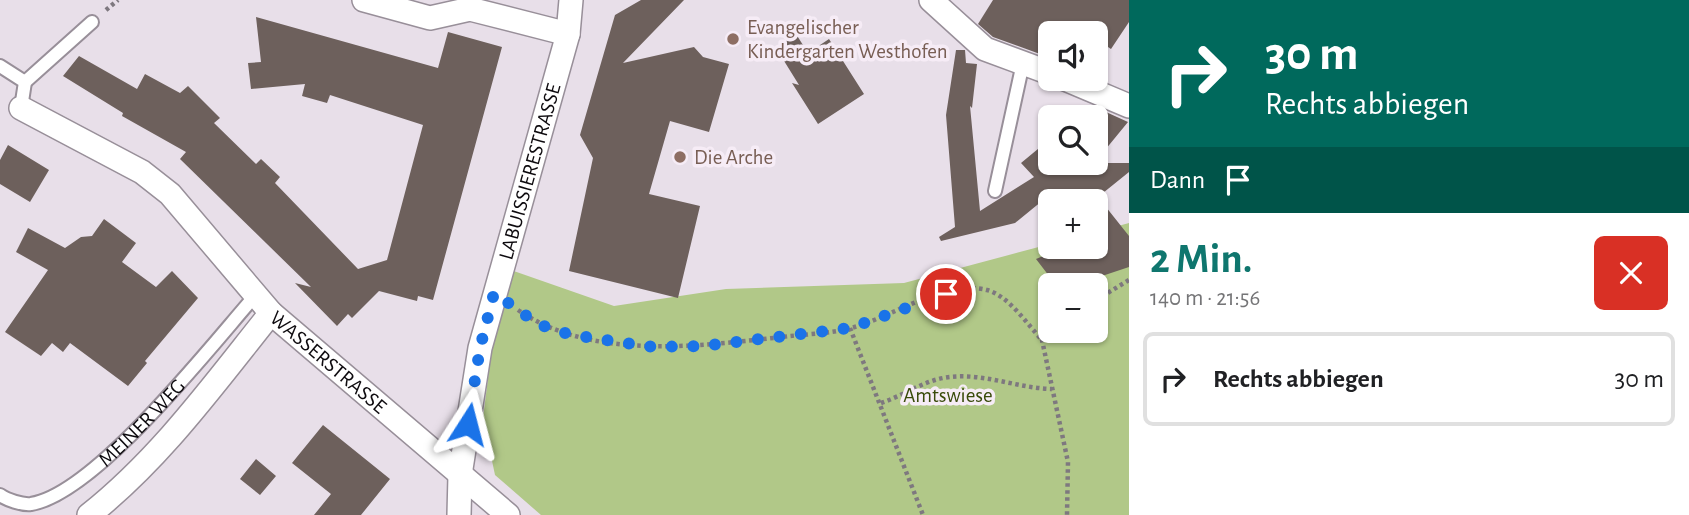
<!DOCTYPE html>
<html lang="de">
<head>
<meta charset="utf-8">
<style>
	:root { --surface:#fff; --page:#f6f6f6; --text:#202124; --muted:#757577; --line:#e0e0e0; --accent:#0f766e }
	body { margin:0; font-family:"Alegreya Sans",sans-serif; background:var(--page); color:var(--text); height:100vh; display:flex; flex-direction:column; font-size:26px; white-space:nowrap }
	* { box-sizing:border-box; margin:0 }
	p { font-size:23px; color:var(--muted) }
	.icon { flex:none; width:38px; height:38px; fill:none; stroke:currentColor; stroke-width:2; stroke-linecap:round; stroke-linejoin:round }
	.map { position:relative; flex:1; overflow:hidden }
	.panel { display:flex; flex-direction:column; background:var(--surface); width:560px }
	.panel>* { flex:none }
	.banner { background:#00695c; color:#fff; overflow:hidden }
	.buttons { position:absolute; left:1038px; top:21px; display:grid; gap:14px }
	.buttons a { display:grid; place-items:center; width:70px; height:70px; border-radius:10px; background:var(--surface); box-shadow:0 2px 5px #0004; font-size:35px }
	.pin { position:absolute; display:grid; place-items:center; width:60px; height:60px; color:#fff; margin:-30px; border:4px solid #fff; border-radius:50%; box-shadow:0 2px 7px #0007 }
	.me { position:absolute; width:77px; margin:-38px; rotate:9deg; stroke-linejoin:round; filter:drop-shadow(0 0 5px #0008) }
	.turn { display:flex; align-items:center; gap:24px; height:147px; padding:0 21px; font-size:32px }
	.turn .icon { width:91px; height:91px; stroke-width:2.5 }
	.turn b { display:block; font-size:49px; line-height:60px }
	.then { display:flex; align-items:center; height:66px; padding:0 21px; background:#0003; gap:14px; font-size:26px }
	.round { display:grid; place-items:center; flex:none; width:74px; height:74px; border-radius:10px; background:var(--page) }
	.head { display:flex; align-items:center; justify-content:space-between; height:119px; padding:0 21px }
	h1 { font-size:42px; font-weight:600; line-height:52px; color:var(--accent) }
	ul { padding:0; list-style:none }
	li { display:flex; align-items:center; gap:21px; height:94px; margin:0 14px 10px; padding:0 7px; border:4px solid var(--line); border-radius:10px }
	li div { flex:1 }
	li b { display:block; font-size:26px }
	li em { font-style:normal }
	main { display:flex; flex:1; min-height:0 }
	.map>svg:first-child { display:block }
</style>
</head>
<body>
<main>
<div class="map">
<svg width="1129" height="515" viewBox="0 0 1129 515">
	<rect width="100%" height="100%" fill="#e8dfe9"/>
	<path fill="#b1c888" fill-rule="evenodd" d="M1129 223V515H541L495 475 483 418 502 267 614 306 726 289 904 283 1050 244V247H1096V232ZM1050 285H1096V331H1050Z"/>
	<path fill="#6d605c" d="M641 0H684L623 63 694 47 703 57 729 64 709 132 670 121 649 194 700 206 678 298 569 271 593 158 580 135 615 15Z
		M993 0H1129V22L1111 49 1096 39V33H1050L1040 54 993 37 978 24Z
		M256 17 438 68 448 32 502 47 433 300 418 296 417 301 379 291 352 318 348 314 337 326 295 283 311 287 180 159 186 152 122 116 123 113 63 76 79 56 137 89 145 74 180 93 188 86 220 118 214 123 256 164 261 159 280 177 275 183 358 269 387 260 423 125 330 95 327 103 302 96 305 84 251 89 248 63 261 62Z
		M796 34 808 53 829 39 864 94 818 124 792 83 799 85 776 48Z
		M956 50H965L966 63 977 64 972 108 970 106 980 211 1034 177 1021 163 1050 139V163H1129V172L1098 197 1129 236V267L1093 279 1095 285H1056L1036 259 1065 247H1096V199L1042 201 1015 223 941 241 939 237 955 227 946 115Z
		M1106 112 1128 122 1096 161V125Z
		M8 145 49 170 30 202 0 184V160Z
		M104 219 136 243 122 262 156 287 172 271 198 298 145 361 147 363 128 386 70 343 63 352 52 343 41 356 5 332 48 270 16 252 28 228 65 248 81 237 92 236Z
		M323 425 390 479 361 515H314L331 494 292 463Z
		M256 459 276 476 260 495 240 479Z"/>
	<g fill="none" stroke-linecap="round" stroke-linejoin="round">
		<g stroke="#988f99" stroke-width="16">
			<g id="lane">
				<path d="M0 66 25 82 21 108"/>
				<path d="M25 82 92 22"/>
				<path d="M995 191 1023 63"/>
				<path id="s1" d="M0 495C7 500 22 505 31 504 95 494 210 347 254 297"/>
			</g>
		</g>
		<g stroke="#988f99" stroke-width="26">
			<g id="street">
				<path d="M364 0 430 18 470 9 568 34"/>
				<path d="M931 0 985 49 1050 73"/>
				<path d="M1065 79 1129 106"/>
				<path id="s2" d="M21 108 142 172 170 194 271 313 508 515"/>
				<path d="M89 515C161 458 214 384 271 313"/>
				<path id="s3" d="M459 515 460 475 480 348 568 34 571 0"/>
			</g>
		</g>
		<path stroke="#7e787f" stroke-width="4.5" stroke-dasharray="3.5 3.5" stroke-linecap="butt" d="M106 10 118 0
			M1096 300 1129 280
			M518 310C592 361 698 346 782 337 804 334 829 334 851 328 890 318 946 279 987 290 1009 296 1027 324 1042 340
			M850 328 923 515
			M1054 331 1042 340 1068 462 1067 515
			M881 403C902 396 922 382 943 378 980 371 1015 388 1052 389"/>
		<use href="#lane" stroke="#fff" stroke-width="12"/>
		<use href="#street" stroke="#fff" stroke-width="23"/>
	</g>
	<g fill="none" stroke-linecap="round" stroke-linejoin="round">
		<path stroke="#1a73e8" stroke-width="12" stroke-dasharray="0 21.6" d="M468 424 480 348 494 293 538 324 555 330 572 335 653 347 703 346 850 328 946 294"/>
	</g>
	<g fill="#8d6e63" stroke="#f6ecf6" stroke-width="2.5">
		<circle cx="733" cy="39" r="7"/>
		<circle cx="680" cy="157" r="7"/>
	</g>
	<g text-anchor="middle" dominant-baseline="central" stroke-width="7" stroke-linejoin="round" paint-order="stroke">
		<g font-size="21" fill="#785e54" stroke="#f6ecf6" text-anchor="start">
			<text x="747" y="27">Evangelischer<tspan x="747" dy="24">Kindergarten Westhofen</tspan></text>
			<text x="694" y="157">Die Arche</text>
		</g>
		<g font-size="21" fill="#0d0a0e" stroke="#f6ecf6">
			<text stroke="none"><textPath href="#s3" startOffset="352">LABUISSIERESTRASSE</textPath></text>
			<text stroke="none"><textPath href="#s2" startOffset="404">WASSERSTRASSE</textPath></text>
			<text stroke="none"><textPath href="#s1" startOffset="172">MEINER WEG</textPath></text>
		</g>
		<g font-size="21" fill="#394b0a" stroke="#f6ecf6">
			<text x="948" y="395">Amtswiese</text>
		</g>
	</g>
</svg>
<div class="buttons">
<a><svg class="icon" aria-label="sound" viewBox="0 0 24 24"><path d="M4 9h4l5-4v14l-5-4H4zM17 9q2 3 0 6"/></svg></a>
<a><svg class="icon" aria-label="search" viewBox="0 0 24 24"><circle cx="10" cy="10" r="6"/><path d="M15 15l6 6"/></svg></a>
<a>+</a>
<a>−</a>
</div>
<div class="pin" style="left:946px;top:294px;background:#d93025"><svg class="icon" aria-label="arrive" viewBox="0 0 24 24"><path d="M6 21V4h12l-3 4 3 4H6"/></svg></div>
<svg class="me" style="left:468px;top:424px" viewBox="-20 -20 40 40"><path d="M0-17L14 15 0 8-14 15z" fill="#1a73e8" stroke="#fff" stroke-width="4"/></svg>
</div>
<section class="panel">
<div class="banner">
<div class="turn"><svg class="icon" aria-label="right" viewBox="0 0 24 24"><path d="M7 20v-9h11M14 6l5 5-5 5"/></svg><div><b>30 m</b>Rechts abbiegen</div></div>
<div class="then">Dann<svg class="icon" aria-label="arrive" viewBox="0 0 24 24"><path d="M6 21V4h12l-3 4 3 4H6"/></svg></div>
</div>
<div class="head"><div><h1>2 Min.</h1><p>140 m · 21:56</p></div><a class="round" style="background:#d93025;color:#fff"><svg class="icon" aria-label="close" viewBox="0 0 24 24"><path d="M6 6l12 12M18 6L6 18"/></svg></a></div>
<ul>
<li><svg class="icon" aria-label="right" viewBox="0 0 24 24"><path d="M7 20v-9h11M14 6l5 5-5 5"/></svg><div><b>Rechts abbiegen</b></div><em>30 m</em></li>
</ul>
</section>
</main>
</body>
</html>
